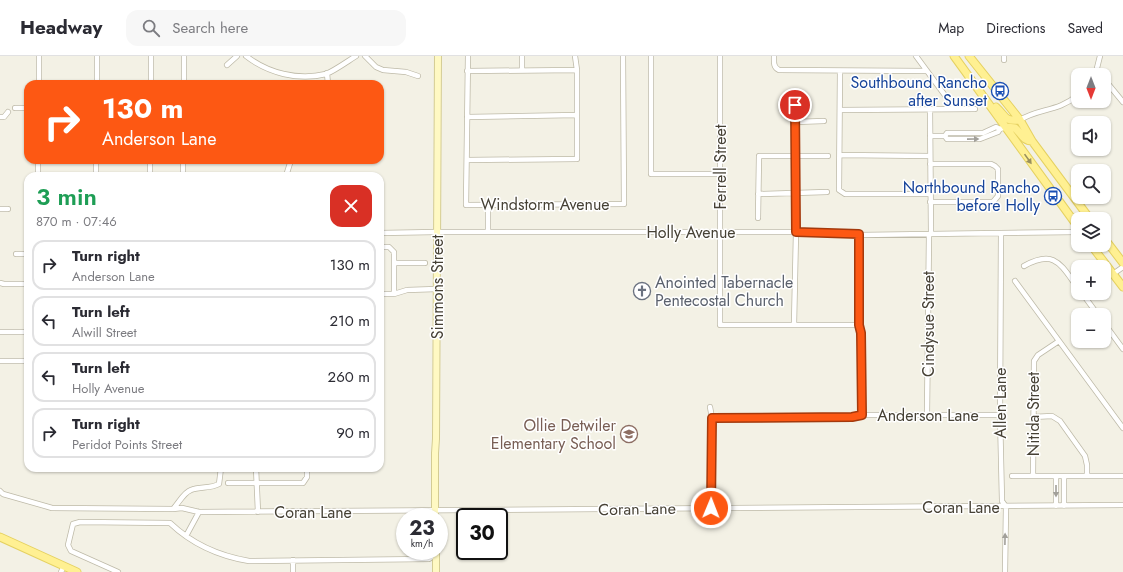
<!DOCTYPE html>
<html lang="en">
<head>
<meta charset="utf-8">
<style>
	:root { --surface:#fff; --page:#f7f7f7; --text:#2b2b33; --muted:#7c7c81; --line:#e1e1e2 }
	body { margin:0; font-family:Jost,sans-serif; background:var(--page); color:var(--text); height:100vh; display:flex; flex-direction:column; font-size:15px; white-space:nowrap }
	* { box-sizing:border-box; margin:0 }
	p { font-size:13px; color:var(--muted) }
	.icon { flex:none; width:22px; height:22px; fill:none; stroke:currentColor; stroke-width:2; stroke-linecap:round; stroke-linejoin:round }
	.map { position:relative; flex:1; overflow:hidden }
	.side { position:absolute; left:24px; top:116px; width:360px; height:300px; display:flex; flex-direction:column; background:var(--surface); border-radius:12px; box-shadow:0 1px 3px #0004 }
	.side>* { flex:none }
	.top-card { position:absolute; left:24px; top:24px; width:360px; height:84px; border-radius:12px; box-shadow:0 1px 3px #0004; background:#fd5813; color:#fff; overflow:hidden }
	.needle { width:26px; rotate:180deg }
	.fabs { position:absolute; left:1071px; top:12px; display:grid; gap:8px }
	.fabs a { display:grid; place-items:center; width:40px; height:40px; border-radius:8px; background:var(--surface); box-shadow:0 1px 3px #0004; font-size:20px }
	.speed { position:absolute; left:396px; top:452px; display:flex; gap:8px; font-size:20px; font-weight:700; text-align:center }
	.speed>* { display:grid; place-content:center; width:52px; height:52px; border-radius:50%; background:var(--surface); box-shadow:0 1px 3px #0004; line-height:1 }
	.speed small { font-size:10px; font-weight:400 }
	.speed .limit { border:2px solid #111; border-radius:6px; background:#fff; color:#111 }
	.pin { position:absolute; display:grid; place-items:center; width:34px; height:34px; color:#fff; margin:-17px; border:2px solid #fff; border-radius:50%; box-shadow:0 1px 4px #0007 }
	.me { position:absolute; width:44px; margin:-22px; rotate:1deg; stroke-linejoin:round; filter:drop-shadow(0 0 3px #0008) }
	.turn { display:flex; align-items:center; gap:14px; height:84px; padding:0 12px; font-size:18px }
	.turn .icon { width:52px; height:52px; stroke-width:2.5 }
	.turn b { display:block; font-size:28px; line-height:34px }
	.round { display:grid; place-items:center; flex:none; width:42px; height:42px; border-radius:12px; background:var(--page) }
	.headline { display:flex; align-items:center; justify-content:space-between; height:68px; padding:0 12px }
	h1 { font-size:24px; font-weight:600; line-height:30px; color:#1e9e55 }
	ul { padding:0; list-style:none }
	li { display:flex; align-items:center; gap:12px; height:50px; margin:0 8px 6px; padding:0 4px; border:2px solid var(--line); border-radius:12px }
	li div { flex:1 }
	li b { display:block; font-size:15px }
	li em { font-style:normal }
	header { display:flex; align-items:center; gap:24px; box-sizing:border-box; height:56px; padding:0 20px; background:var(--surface); border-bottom:1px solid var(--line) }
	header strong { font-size:19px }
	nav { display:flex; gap:22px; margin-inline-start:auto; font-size:14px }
	.search { width:280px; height:36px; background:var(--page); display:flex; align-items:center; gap:10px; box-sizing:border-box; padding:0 14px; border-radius:12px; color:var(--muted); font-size:15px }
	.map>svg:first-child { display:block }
</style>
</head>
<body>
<header>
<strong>Headway</strong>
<div class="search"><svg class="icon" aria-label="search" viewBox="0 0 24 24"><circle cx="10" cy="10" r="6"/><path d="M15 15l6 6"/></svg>Search here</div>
<nav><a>Map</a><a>Directions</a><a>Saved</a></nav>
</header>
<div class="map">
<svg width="1123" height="516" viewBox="0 0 1123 516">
	<rect width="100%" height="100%" fill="#f3f1e5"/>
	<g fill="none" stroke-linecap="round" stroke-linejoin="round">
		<g stroke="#bebaa8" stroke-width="6">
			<path id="street" d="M246 0C268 17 298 25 326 18 334 15 348 5 356 0
				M365 0 376 11 383 14 406 16 418 20
				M468 0 466 149 624 148 623 0
				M522 0V14
				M651 0V118H720
				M720 0V269H859
				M774 0C774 6 773 11 779 14L927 15
				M916 0 955 53
				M1004 0V4
				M227 9 237 0
				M467 15 577 14
				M840 15 839 134 845 138H930
				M327 17 328 28
				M1094 19 1096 16 1100 0
				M1104 23 1123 46
				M39 28V0
				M97 28V0
				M151 28V0
				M184 28V0
				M15 52H28
				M930 53 931 178
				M840 54 975 53
				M0 61H4L8 56
				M467 61 577 59
				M1020 64C1039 52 1058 56 1078 39
				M795 66 824 65
				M930 80H945L947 77H983L996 71 1000 73 1006 71
				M945 80 947 83H980L998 76 1000 73
				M840 99 930 100
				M467 104 577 103V14L575 0
				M930 108H991L995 110 998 113V140L993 146H930
				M38 120V104
				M96 120V104
				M150 120V104
				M183 120V104
				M286 120 291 104
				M758 138 827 136
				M0 153H8
				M758 162 759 100H828
				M488 176V148
				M380 177 437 176H796L859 179 1078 176
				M1001 177 1000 359 1002 445 1006 451 1005 516
				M859 179V269L861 277 862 359
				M380 191H389L394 196V238
				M16 198H28
				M394 207H425
				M1024 210C1055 193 1060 208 1078 232
				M1113 218 1123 211
				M1015 225 1123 372
				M0 227 4 228H28
				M1082 237 1098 259
				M380 238H394L407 234 437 233
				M1104 267 1123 293
				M794 269 796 176 795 49
				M0 276H28
				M0 305H28
				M710 351 712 362 711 452
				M927 359 929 178
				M1033 361 1052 360 1060 365 1085 400 1087 409V420
				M712 362 852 361 862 359H1000
				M256 412 258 456
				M1012 420H1123
				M1033 420 1034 305 1038 299 1059 285
				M1056 420V450
				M1064 420V450
				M228 427H303L307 421V412
				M0 435 3 438 52 452 173 453C178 448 184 436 191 434 200 430 210 433 219 428L221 412
				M173 453 182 452 199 456 1123 449
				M186 480 199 456
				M61 516 64 510
				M118 516 71 495 68 489 73 468 80 466 170 467C192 488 219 500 249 505L429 503 436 498
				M293 516V504"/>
		</g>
		<g stroke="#d4cc94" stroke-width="8">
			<path id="secondary" d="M435 461V397L436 383 438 0
				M436 495V516"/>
		</g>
		<g stroke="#e5d161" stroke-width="9">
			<path id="primary" d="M954 0 1078 171
				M969 0 1020 64 1032 85 1090 163
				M996 51C1006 60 1004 66 1020 64
				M1006 71 1015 72C1021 77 1023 85 1032 85
				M1104 182 1123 207
				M1091 189 1123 231
				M0 481 77 516"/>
		</g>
		<use href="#street" stroke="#fff" stroke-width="4.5"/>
		<use href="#secondary" stroke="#fff9c3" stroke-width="6"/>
		<use href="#primary" stroke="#fff092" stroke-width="7"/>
	</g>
	<defs><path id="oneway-solid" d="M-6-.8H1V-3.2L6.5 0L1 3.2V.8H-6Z"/></defs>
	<g fill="#a2a09a">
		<use href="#oneway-solid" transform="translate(973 83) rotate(-1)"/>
		<use href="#oneway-solid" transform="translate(1056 435) rotate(90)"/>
		<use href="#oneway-solid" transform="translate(1005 483) rotate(-89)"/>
	</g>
	<use fill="#99905f" href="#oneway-solid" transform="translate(1028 103) rotate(55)"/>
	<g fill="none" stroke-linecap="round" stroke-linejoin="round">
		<g stroke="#a4390c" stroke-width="10">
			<path id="route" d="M711 452 712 362 852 361 862 359 861 277 859 269V178L796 176 795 49"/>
		</g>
		<use href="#route" stroke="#fd5813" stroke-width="7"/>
	</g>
	<defs>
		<g id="bus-ring" transform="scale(0.9)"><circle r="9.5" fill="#fff" stroke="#1a4fb4" stroke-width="1.5"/><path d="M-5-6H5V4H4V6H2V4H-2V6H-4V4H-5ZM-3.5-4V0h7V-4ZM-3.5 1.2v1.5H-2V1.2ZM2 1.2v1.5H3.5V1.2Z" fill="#1a4fb4"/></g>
		<g id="church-ring" transform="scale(0.9)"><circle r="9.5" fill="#fff" stroke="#6b7280" stroke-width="1.5"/><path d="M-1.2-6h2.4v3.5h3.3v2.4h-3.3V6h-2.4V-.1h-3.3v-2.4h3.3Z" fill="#6b7280"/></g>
		<g id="school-ring" transform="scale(0.9)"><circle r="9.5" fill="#fff" stroke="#8d6e63" stroke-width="1.5"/><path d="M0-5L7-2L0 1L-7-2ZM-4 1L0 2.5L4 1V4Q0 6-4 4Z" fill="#8d6e63"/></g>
	</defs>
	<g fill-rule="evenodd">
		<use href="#bus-ring" x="1000" y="35"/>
		<use href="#bus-ring" x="1053" y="140"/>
		<use href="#church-ring" x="642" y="235"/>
		<use href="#school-ring" x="629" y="378"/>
	</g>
	<g text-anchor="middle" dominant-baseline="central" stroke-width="3" stroke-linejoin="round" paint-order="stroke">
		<g font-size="16" fill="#164399" stroke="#fff" text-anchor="end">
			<text x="987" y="26">Southbound Rancho<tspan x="987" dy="18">after Sunset</tspan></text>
			<text x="1040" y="131">Northbound Rancho<tspan x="1040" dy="18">before Holly</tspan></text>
		</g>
		<g font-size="16" fill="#464135" stroke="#fff">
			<text transform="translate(720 111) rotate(-90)">Ferrell Street</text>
			<text x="545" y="148">Windstorm Avenue</text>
			<text x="691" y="176">Holly Avenue</text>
			<text transform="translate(437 231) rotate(-90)">Simmons Street</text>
			<text transform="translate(928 268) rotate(-90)">Cindysue Street</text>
			<text transform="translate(1000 347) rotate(-90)">Allen Lane</text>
			<text transform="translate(1033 358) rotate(-90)">Nitida Street</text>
			<text x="928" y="359">Anderson Lane</text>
			<text x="961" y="451">Coran Lane</text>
			<text transform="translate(637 453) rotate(-1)">Coran Lane</text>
			<text x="313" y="456">Coran Lane</text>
		</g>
		<g font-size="16" fill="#5b616d" stroke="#fff" text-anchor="start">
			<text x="655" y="226">Anointed Tabernacle<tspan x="655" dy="18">Pentecostal Church</tspan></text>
		</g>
		<g font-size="16" fill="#785e54" stroke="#fff" text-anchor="end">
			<text x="616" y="369">Ollie Detwiler<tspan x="616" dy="18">Elementary School</tspan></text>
		</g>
	</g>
</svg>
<div class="fabs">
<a><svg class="needle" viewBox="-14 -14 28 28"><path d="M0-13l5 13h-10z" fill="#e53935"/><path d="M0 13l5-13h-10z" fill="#7c7c81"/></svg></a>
<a><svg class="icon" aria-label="sound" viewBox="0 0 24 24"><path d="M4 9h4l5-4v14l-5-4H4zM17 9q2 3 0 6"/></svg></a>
<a><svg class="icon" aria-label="search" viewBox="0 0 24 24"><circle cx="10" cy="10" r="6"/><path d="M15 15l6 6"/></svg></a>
<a><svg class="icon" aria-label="layers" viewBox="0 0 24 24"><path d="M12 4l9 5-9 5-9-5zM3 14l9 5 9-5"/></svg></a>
<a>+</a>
<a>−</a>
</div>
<div class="speed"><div>23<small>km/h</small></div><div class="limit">30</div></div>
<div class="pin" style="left:795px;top:49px;background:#d93025"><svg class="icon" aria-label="arrive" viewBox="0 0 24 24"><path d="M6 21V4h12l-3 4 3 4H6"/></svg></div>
<svg class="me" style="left:711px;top:452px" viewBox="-20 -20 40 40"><circle r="17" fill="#fd5813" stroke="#fff" stroke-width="3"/><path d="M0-11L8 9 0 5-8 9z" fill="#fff"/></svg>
<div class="top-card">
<div class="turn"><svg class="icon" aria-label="right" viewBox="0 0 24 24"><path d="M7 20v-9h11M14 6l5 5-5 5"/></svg><div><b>130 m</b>Anderson Lane</div></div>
</div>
<section class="side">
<div class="headline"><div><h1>3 min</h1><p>870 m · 07:46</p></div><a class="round" style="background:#d93025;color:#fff"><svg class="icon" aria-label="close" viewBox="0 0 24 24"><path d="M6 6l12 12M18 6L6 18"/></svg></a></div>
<ul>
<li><svg class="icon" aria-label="right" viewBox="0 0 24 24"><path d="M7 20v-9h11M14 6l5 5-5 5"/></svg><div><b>Turn right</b><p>Anderson Lane</p></div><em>130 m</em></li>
<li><svg class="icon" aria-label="left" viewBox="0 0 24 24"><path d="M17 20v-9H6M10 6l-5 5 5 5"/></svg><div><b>Turn left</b><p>Alwill Street</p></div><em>210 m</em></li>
<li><svg class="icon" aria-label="left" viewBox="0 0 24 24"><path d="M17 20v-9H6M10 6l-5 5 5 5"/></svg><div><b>Turn left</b><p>Holly Avenue</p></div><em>260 m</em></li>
<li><svg class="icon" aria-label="right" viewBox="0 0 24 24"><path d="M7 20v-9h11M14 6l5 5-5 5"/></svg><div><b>Turn right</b><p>Peridot Points Street</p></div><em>90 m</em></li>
</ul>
</section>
</div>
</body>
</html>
